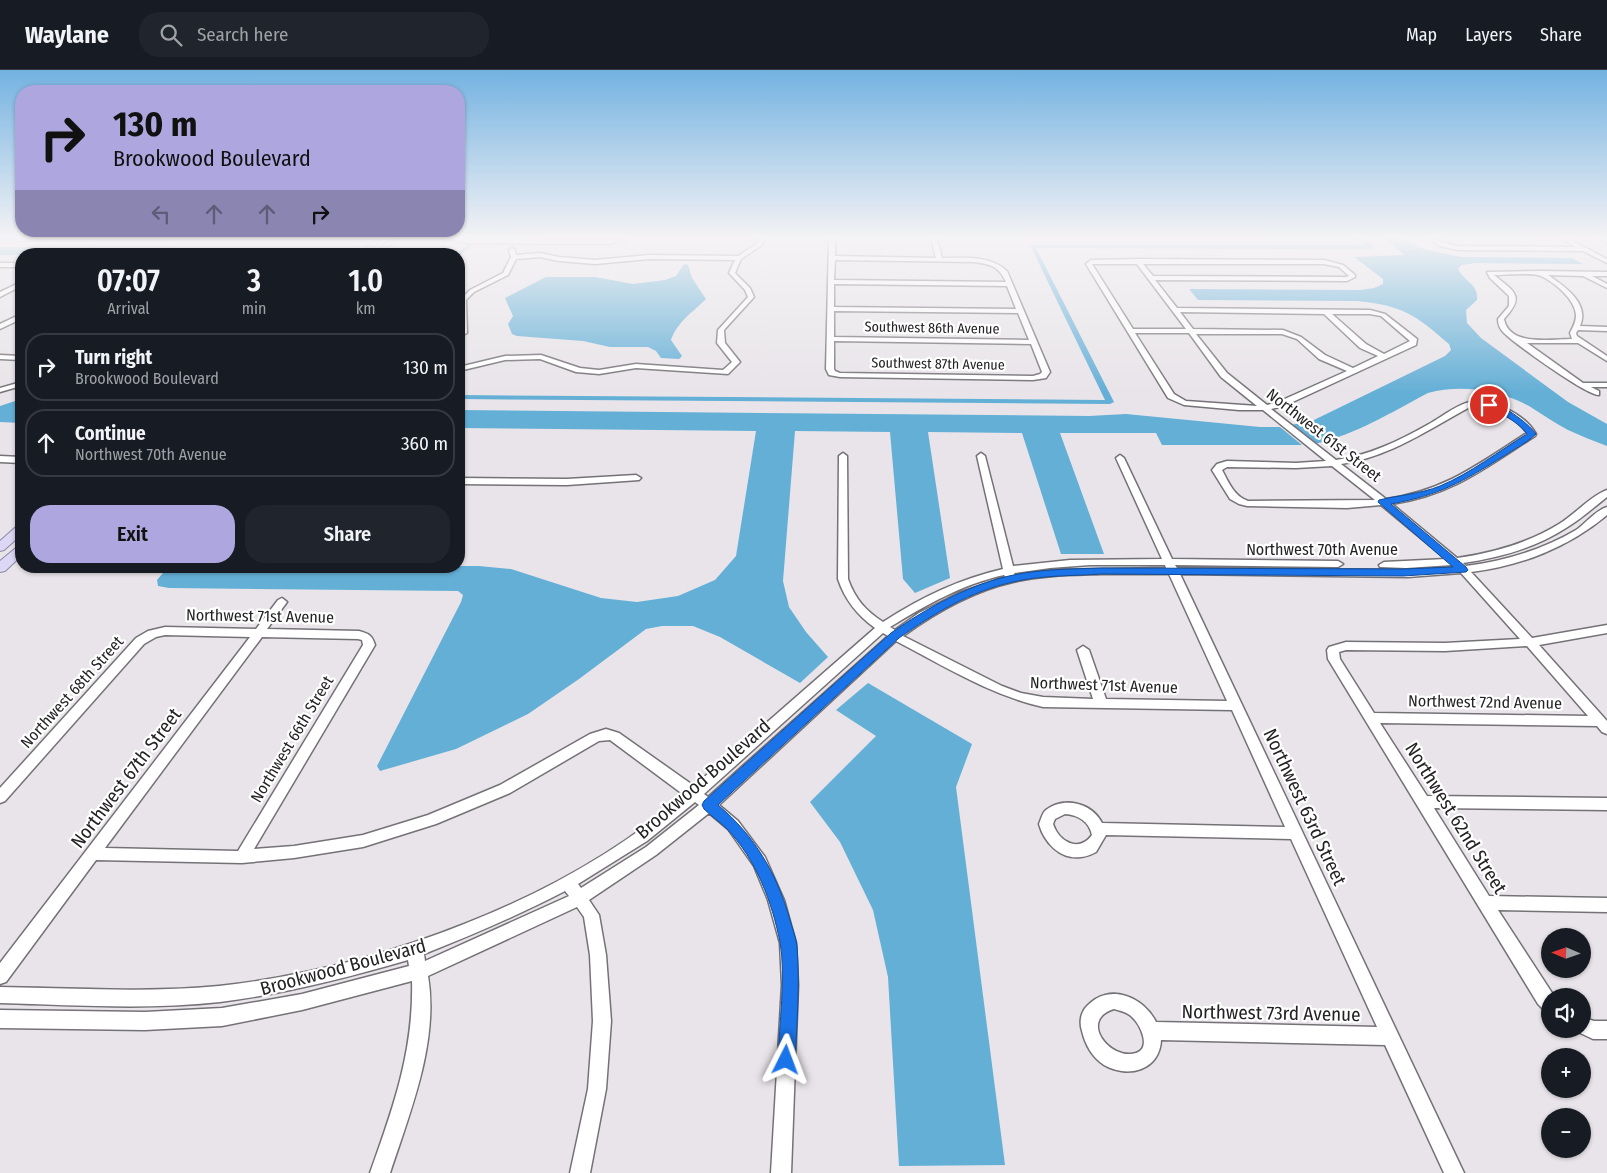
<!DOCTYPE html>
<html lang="en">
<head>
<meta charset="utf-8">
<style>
	:root { --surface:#171b24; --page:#20242c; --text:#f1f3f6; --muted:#9ea1a6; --line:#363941; --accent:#aea7df }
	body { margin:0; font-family:"Fira Sans Condensed",sans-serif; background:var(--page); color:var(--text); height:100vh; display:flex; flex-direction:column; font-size:19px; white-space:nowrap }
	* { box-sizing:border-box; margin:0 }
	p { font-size:16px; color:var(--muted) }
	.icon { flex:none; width:28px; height:28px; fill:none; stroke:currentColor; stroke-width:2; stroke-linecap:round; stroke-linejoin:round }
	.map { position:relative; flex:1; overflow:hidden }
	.drawer { position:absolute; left:15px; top:178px; width:450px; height:325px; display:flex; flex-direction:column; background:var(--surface); border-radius:20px; box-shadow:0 1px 4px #0004 }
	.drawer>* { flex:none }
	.hud { position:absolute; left:15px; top:15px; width:450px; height:152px; border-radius:20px; box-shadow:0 1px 4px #0004; background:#aea7df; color:#111; overflow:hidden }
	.needle { width:32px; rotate:272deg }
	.tools { position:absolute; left:1541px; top:858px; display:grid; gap:10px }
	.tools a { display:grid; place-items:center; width:50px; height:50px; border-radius:50%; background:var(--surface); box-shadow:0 1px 4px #0004; font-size:25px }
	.pin { position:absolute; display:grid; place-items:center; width:42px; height:42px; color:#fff; margin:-21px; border:2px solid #fff; border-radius:50%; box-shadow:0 1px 5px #0007 }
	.me { position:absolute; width:55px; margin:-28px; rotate:3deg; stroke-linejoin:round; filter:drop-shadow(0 0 4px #0008) }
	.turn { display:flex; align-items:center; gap:18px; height:105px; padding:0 15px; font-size:22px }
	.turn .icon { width:65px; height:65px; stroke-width:2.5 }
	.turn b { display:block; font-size:35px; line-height:42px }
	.lanes { display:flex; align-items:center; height:48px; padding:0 15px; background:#0003; justify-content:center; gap:25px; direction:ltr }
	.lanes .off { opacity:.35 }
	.eta { display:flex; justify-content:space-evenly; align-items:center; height:85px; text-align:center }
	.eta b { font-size:30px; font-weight:600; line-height:35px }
	.action { display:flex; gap:10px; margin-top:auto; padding:10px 15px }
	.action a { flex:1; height:58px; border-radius:20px; background:var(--accent); color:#111; font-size:20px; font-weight:600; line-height:58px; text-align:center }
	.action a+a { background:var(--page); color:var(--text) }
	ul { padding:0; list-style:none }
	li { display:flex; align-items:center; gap:15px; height:68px; margin:0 10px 8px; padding:0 5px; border:2px solid var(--line); border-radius:20px }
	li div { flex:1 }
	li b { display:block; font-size:19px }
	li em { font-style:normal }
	header { display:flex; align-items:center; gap:30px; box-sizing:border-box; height:70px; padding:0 25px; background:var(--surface); border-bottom:1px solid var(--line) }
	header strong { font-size:24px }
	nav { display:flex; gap:28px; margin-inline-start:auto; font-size:18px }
	.search { width:350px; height:45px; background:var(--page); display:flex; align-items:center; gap:12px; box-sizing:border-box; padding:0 18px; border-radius:20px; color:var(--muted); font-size:19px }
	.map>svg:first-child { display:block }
</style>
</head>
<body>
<header>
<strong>Waylane</strong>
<div class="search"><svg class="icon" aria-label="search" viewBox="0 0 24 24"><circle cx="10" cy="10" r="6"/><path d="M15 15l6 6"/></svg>Search here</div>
<nav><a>Map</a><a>Layers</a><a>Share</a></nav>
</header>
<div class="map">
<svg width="1607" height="1103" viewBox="0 0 1607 1103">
	<rect width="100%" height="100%" fill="#e8e4e9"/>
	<path fill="#64afd6" d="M1384 169H1406L1423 179 1461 187 1572 188 1583 194 1475 193 1462 195 1458 198C1463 212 1479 213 1477 230L1466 240 1467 253 1481 268 1568 332 1607 354V376C1594 371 1581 366 1568 360 1555 353 1542 344 1529 336 1499 320 1461 314 1428 323 1392 342 1355 365 1314 374L1291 355 1314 350 1445 286 1451 280 1449 274C1414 244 1404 236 1357 231L1198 230 1189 219 1360 220 1374 218 1383 214V209L1354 187 1405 185Z
		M0 177 291 178 294 179 288 184H21V185H0Z
		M684 194 688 195 692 208 706 229C692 243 678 251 671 270L682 286 679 289 661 288 656 281 648 277H610L583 271 517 266 512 264 508 254 513 246 505 228 546 207H595L633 214 665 210 676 206Z
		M21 329V353L0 352V336Z
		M459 340 1089 346 1126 344 1260 357H1280L1302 375H1162L1156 363H1060L1104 484H1061L1022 363 928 362 950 508 915 523 903 509 890 362 795 361 783 511 789 537 806 562 828 587 800 613 720 567 693 556H662L646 559 579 609 528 644 456 679 380 701 377 696 461 532 463 525 458 521 169 518 158 516 157 510 169 496H479L511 499 601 528 637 532 678 526 715 510 736 486 756 361 459 358Z
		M868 613 972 674 956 717 1005 1095 899 1096 888 907 873 840 840 772 810 732 876 666 836 640Z"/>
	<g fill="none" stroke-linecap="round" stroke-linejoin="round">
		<path fill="#64afd6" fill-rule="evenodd" d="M0 169H362L369 171 366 173 350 171 0 172Z
			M1357 169H1363L1374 177 1371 179 1036 178 1114 332 1110 334 459 329V325L1105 330 1030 175H1365Z
			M467 174 472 175 459 187V184H457Z"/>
		<g stroke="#757277" stroke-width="3">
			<path id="minor" d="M449 169 610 170 625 169 610 174 466 173Z
				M759 169H765L762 175 741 189 735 203 750 218 754 227 724 260 725 273 740 292 728 304 636 298 599 304 576 302 540 289 505 290 459 301V297L505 286 541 285 580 298 599 300 636 294 723 300 732 292 717 273 718 260 748 227 745 220 729 203 735 190 649 189 595 194 559 191 540 187 516 189 508 205 474 222 466 230 467 263 459 267 460 230 470 220 503 203 511 187 509 180 512 178 515 180 516 185 540 183 559 187 595 190 649 185 738 186 758 173Z
				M829 169H835V186L936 188 931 169H937L942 188C964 188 990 185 1007 201L1050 302 1046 308 1033 310 840 307 829 305 826 299ZM835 190 974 192C990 194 999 196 1006 212L834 210ZM834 214 1007 216 1016 239 834 237ZM834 241 1018 243 1029 270 834 267ZM834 271 1031 274 1042 302 1040 304 1033 306 840 303 835 301 834 299Z
				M1430 169C1438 169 1449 175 1458 176L1576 177 1562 169H1569L1607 189V193L1583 181 1458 180 1440 176Z
				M1599 169H1607V173Z
				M325 179 330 180 326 184H319Z
				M1138 189 1324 190 1343 195 1355 205V207L1347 211 1155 210 1177 238 1370 240 1385 244 1417 269 1416 275 1284 336 1271 339 1336 390C1370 385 1399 371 1429 354 1440 348 1458 334 1470 332 1492 328 1525 344 1536 364L1535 366C1485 398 1452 425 1392 434L1457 488C1493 483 1528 473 1559 454 1574 445 1592 425 1607 420V427C1593 438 1581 449 1566 458 1535 478 1499 488 1463 493L1466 496C1504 491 1542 480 1576 460 1586 453 1596 440 1607 437V445C1569 477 1521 496 1471 502L1532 568 1607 555V563L1539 575 1607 651V664L1602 662 1597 656 1380 653 1427 726 1607 728V740L1434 738 1489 826 1607 828V842L1498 840 1554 926H1550V942L1544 940 1538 934 1328 589 1327 580 1329 577 1346 572 1445 573 1520 569 1461 503 1408 507 1180 504 1464 1103H1444L1385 975 1161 970C1160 1000 1128 1009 1104 995 1092 987 1085 974 1082 961 1079 952 1081 942 1087 936 1109 912 1144 927 1156 952L1377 957 1291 769 1106 765 1096 782C1092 784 1086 787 1081 787 1060 790 1044 772 1039 754 1041 750 1042 743 1046 740 1064 726 1092 733 1102 753L1285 757 1232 640 1043 637C990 625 944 596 896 571L719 735 738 751 765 787 784 830 796 873 798 915 791 1103H771L782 915 780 873 768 830 754 796 728 759 709 743 656 785 589 830 599 845 606 885 611 951 606 1019 590 1103H570L588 1019 593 951 590 885 584 847 577 837 428 906C439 972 410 1042 390 1103H370C393 1039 414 980 412 911L302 940 222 956 145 960 0 958V940L145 942 222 938 302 924 409 896 408 890C346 908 284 924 220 932 147 940 73 935 0 933V917C73 918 146 923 219 916 376 899 565 830 684 725L610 670 599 671 510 723 436 754 363 777 294 788 242 793 96 790 6 912 0 914V893L250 567 165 565 156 567 144 574 5 731 0 733V718L136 568 148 561 165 557 256 559 278 530 282 528 287 532 267 559 359 561C369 564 372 565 375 575L254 779 294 776 363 765 428 745 500 715 590 664 606 659 619 663 694 716 875 558C857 545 845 530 838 509L839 386 843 383 847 386 848 509C855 529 866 541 883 552 920 528 959 509 1003 499L977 386 981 383 985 386 1013 496 1070 490 1162 489 1116 388 1120 385 1124 388 1172 489 1338 491 1343 494 1338 497 1175 495 1177 498 1408 500 1455 497 1452 495 1406 498 1380 497 1379 495 1384 492 1446 489 1381 435 1347 438 1247 436 1239 434 1230 429 1212 400 1217 394 1227 391 1296 393 1326 391 1263 340H1239L1184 335 1168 328 1086 194 1091 190ZM1092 194H1137L1186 259H1133ZM1143 194H1324L1339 197 1349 206 1346 207 1153 206ZM1180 242 1324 244 1360 278 1378 286 1353 298 1325 285 1301 267 1283 260 1193 259ZM1332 244H1370L1381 246 1410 271 1384 284 1366 274ZM1135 263H1189L1221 307 1257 336 1186 331 1174 324ZM1196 264H1282L1297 269 1319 289 1347 301 1278 332 1267 335 1227 303ZM1472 336C1492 337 1515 346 1527 363 1478 394 1445 421 1386 429L1341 394C1390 387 1429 359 1472 336ZM1332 396 1375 430 1248 431C1234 426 1229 413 1222 400L1227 397 1296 398ZM1090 495H1165L1166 498 1052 500 1015 505 1014 503 1050 498ZM1101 504H1169L1227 631 1106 629 1089 580 1083 576 1077 580 1093 629 1043 627 1021 623 1002 616 903 566C936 542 973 521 1013 512 1042 505 1072 505 1101 504ZM1004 505 1006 507 959 523 919 543 895 560 890 557C926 535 963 514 1004 505ZM883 563 888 566 708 727 704 724ZM262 567 358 569 362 570 363 575 238 781 105 778ZM1527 576 1588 646 1374 643 1340 589 1339 582 1346 580 1445 581ZM695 732 699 735 646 777 581 818 578 814 647 771ZM1065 744C1078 745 1089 751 1092 765 1079 783 1059 772 1053 754L1055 749ZM565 821 569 826 425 891 424 884C472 865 519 845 565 821ZM1114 939C1121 941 1127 942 1132 947 1140 954 1152 978 1136 983 1110 991 1078 950 1114 939Z
				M0 193H21V197H0Z
				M1540 201 1607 202V206H1592L1607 214V218L1583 206 1548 205C1564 216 1590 233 1580 256L1607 257V261L1578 260 1576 263 1577 266 1607 286V291L1578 273H1527L1583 313H1607V317H1591L1599 321V325C1587 326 1514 273 1504 263 1500 259 1498 255 1498 249L1509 236V226L1490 208 1487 202ZM1494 205C1505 205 1531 202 1541 206 1554 212 1575 229 1576 245 1576 252 1573 257 1570 263L1572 269C1552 269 1509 277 1504 249 1526 225 1514 222 1494 205Z
				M21 212V216L0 227V222Z
				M21 244V249L0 259V254Z
				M0 285 21 286V290L0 289Z
				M21 312V316L0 322V318Z
				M0 386 21 387V393L0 392Z
				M636 405 641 408 639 410 567 415 459 414V408L567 409Z
				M1582 947 1594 951H1607V969H1593L1576 961 1575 959H1582Z"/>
		</g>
		<g stroke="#8b87a7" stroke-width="2">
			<path id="major" d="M375 169H382L366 184H358Z
				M390 169H397L381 184H374Z
				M21 455V465L4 480 0 481V471L17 456Z
				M21 476V486L5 501 0 502V491L17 477Z"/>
		</g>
		<use href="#minor" fill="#fff" fill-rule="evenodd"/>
		<use href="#major" fill="#dbd7f4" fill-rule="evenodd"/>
	</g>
	<linearGradient id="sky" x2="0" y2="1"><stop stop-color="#73b2e1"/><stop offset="0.52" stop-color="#f5f3f5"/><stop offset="1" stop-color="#f5f3f5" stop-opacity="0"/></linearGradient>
	<rect width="1607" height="323" fill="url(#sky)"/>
	<path fill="#1a73e8" stroke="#114b97" d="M1486 333C1501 332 1528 353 1536 364 1527 373 1514 379 1504 386 1462 412 1440 425 1391 434L1466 497 1468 500 1466 502 1403 506 1102 504C1072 506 1042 505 1013 512 971 521 933 544 899 568L718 735C755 766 777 804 790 850 792 858 796 867 797 876 800 914 797 952 795 990L793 997 786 999 780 997 778 990C779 956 786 905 780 872 772 832 756 789 727 759 720 752 711 746 704 739L702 735 704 731 891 563C927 538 966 516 1009 506 1039 499 1071 499 1102 498L1403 499 1453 497 1378 432 1379 430C1400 425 1420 424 1440 416 1471 403 1499 381 1527 364 1519 352 1499 342 1486 337Z"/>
	<g text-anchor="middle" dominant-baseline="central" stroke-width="4.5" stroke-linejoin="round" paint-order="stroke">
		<g font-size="14" fill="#242224" stroke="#fff">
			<text transform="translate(932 258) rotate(1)">Southwest 86th Avenue</text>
			<text transform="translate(938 294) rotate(1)">Southwest 87th Avenue</text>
		</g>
		<g font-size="16" fill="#242224" stroke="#fff">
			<text transform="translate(1324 365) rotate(38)">Northwest 61st Street</text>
			<text x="1322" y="479">Northwest 70th Avenue</text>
			<text transform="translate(260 546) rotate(1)">Northwest 71st Avenue</text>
			<text transform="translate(1104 615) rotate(2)">Northwest 71st Avenue</text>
			<text transform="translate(72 622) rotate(-48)">Northwest 68th Street</text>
			<text transform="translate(1485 632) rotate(1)">Northwest 72nd Avenue</text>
			<text transform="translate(292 669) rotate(-59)">Northwest 66th Street</text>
		</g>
		<g font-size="19" fill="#242224" stroke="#fff">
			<text transform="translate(126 708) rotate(-53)">Northwest 67th Street</text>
			<text transform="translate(703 709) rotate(-41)">Brookwood Boulevard</text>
			<text transform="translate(1305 737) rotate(65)">Northwest 63rd Street</text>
			<text transform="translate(1456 748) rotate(58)">Northwest 62nd Street</text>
			<text transform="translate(343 897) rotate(-15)">Brookwood Boulevard</text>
			<text transform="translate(1271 943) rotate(1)">Northwest 73rd Avenue</text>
		</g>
	</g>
</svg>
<div class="tools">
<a><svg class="needle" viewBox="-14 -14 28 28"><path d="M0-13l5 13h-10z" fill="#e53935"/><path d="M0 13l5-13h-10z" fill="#9ea1a6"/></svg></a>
<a><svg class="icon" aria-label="sound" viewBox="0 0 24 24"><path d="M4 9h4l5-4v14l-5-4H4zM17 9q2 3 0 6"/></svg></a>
<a>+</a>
<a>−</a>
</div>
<div class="pin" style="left:1489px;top:335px;background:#d93025"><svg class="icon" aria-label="arrive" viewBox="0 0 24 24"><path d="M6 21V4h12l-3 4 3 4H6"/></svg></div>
<svg class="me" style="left:786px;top:990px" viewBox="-20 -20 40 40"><path d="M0-17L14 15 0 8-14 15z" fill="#1a73e8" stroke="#fff" stroke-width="4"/></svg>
<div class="hud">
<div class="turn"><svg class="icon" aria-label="right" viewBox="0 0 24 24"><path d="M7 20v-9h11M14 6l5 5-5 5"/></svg><div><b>130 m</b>Brookwood Boulevard</div></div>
<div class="lanes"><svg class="icon off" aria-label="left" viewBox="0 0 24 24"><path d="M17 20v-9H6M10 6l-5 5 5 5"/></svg><svg class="icon off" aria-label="ahead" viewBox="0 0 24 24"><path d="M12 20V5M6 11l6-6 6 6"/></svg><svg class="icon off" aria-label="ahead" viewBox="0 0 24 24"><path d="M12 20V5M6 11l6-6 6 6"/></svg><svg class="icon" aria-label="right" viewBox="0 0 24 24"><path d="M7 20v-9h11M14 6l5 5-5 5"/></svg></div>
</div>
<section class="drawer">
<div class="eta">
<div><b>07:07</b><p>Arrival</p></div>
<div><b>3</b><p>min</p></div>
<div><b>1.0</b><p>km</p></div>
</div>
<ul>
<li><svg class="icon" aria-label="right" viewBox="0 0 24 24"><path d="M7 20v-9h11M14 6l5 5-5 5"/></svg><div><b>Turn right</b><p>Brookwood Boulevard</p></div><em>130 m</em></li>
<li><svg class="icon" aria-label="ahead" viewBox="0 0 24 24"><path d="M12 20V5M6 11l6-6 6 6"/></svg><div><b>Continue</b><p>Northwest 70th Avenue</p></div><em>360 m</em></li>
</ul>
<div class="action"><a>Exit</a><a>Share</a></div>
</section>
</div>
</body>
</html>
